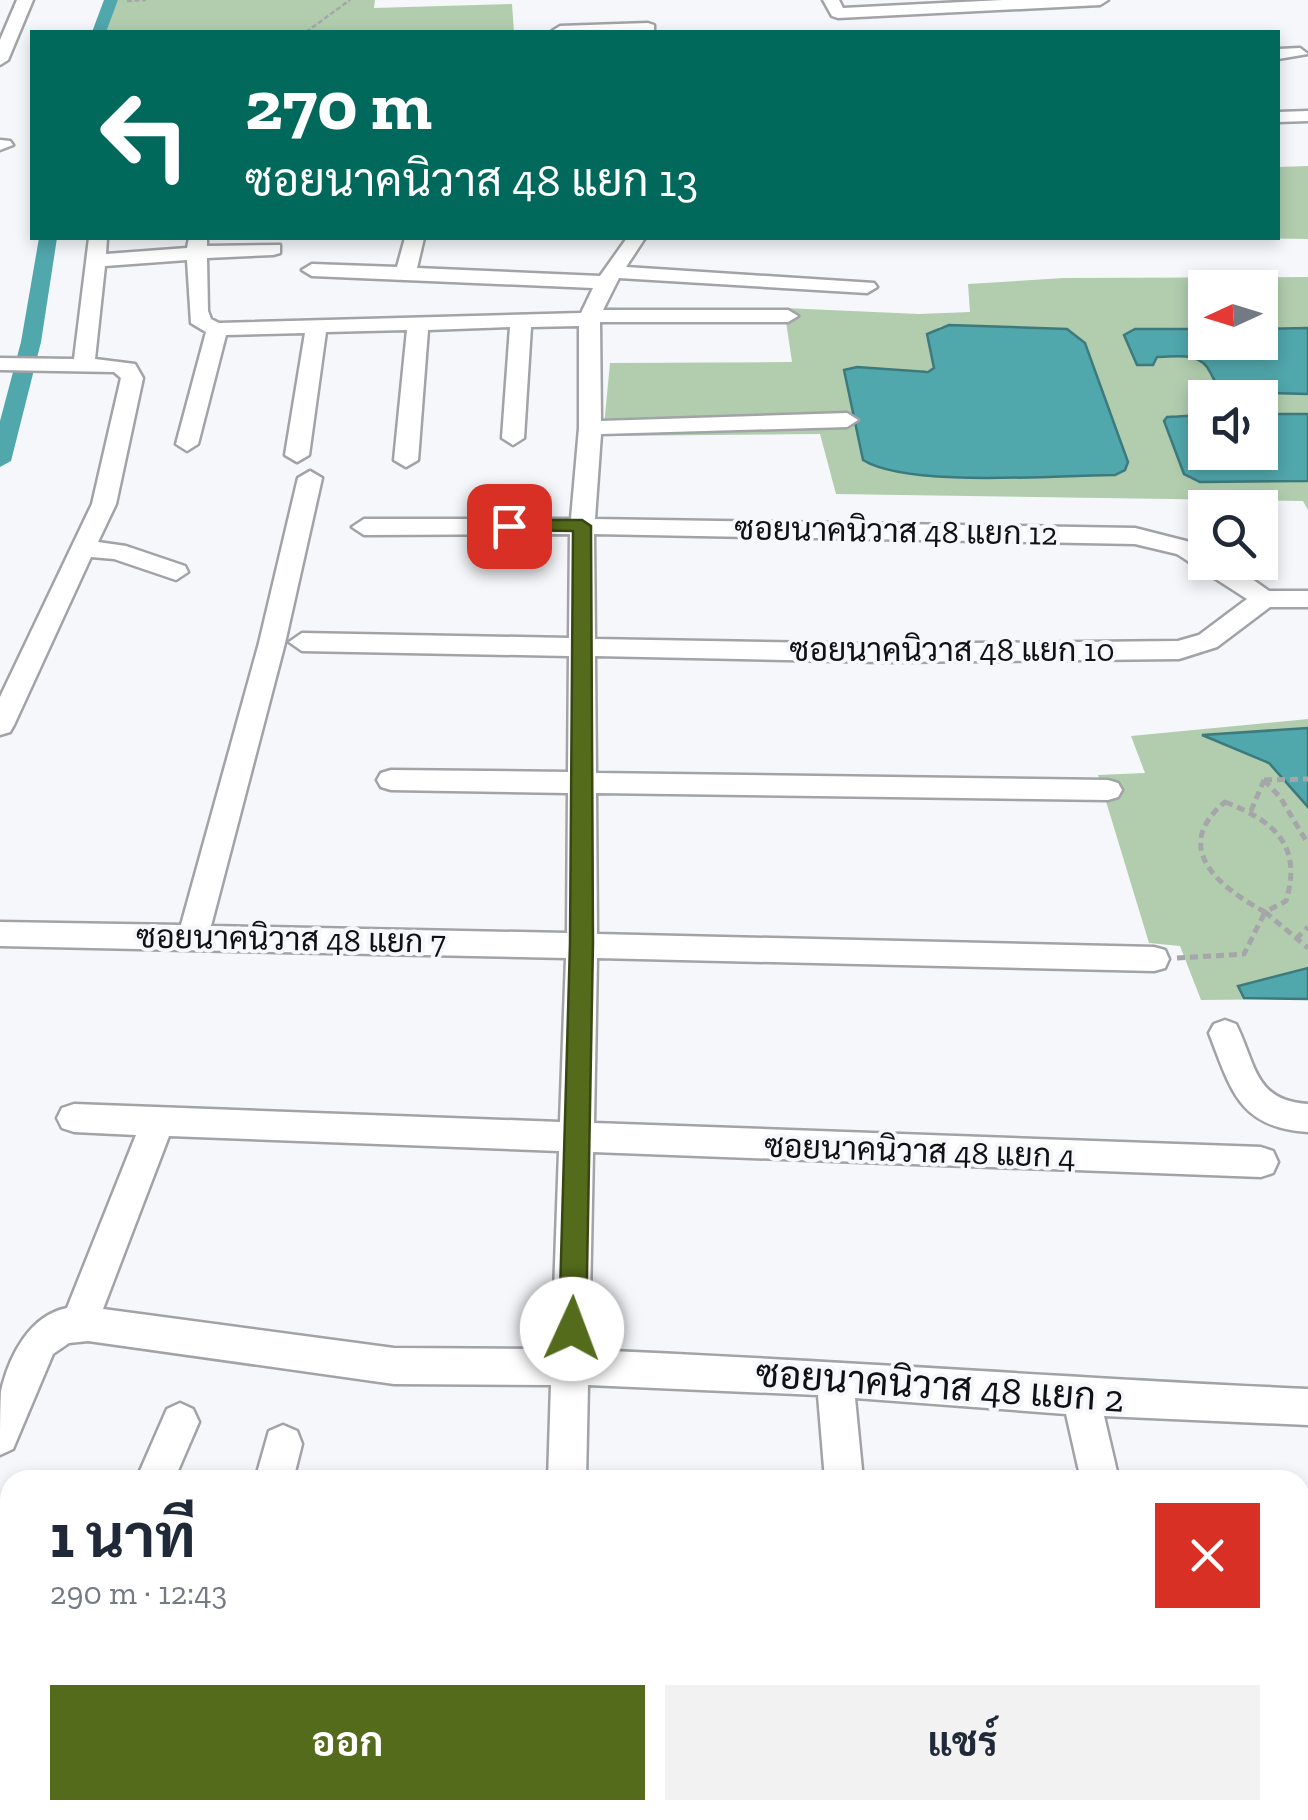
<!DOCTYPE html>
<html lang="th">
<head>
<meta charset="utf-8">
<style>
	:root { --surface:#fff; --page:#f2f2f3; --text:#1f2937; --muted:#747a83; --accent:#546b1b }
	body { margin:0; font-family:"Zilla Slab",Sarabun,serif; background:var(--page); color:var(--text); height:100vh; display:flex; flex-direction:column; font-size:38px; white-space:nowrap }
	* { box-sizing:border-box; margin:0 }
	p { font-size:32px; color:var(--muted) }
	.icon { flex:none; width:55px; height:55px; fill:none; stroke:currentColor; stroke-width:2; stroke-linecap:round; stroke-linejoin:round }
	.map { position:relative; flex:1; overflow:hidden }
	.details { position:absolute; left:0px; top:1470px; width:1310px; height:350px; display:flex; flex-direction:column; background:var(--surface); border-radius:30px 30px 0 0; box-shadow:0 5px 15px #0003 }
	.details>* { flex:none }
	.hud { position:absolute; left:30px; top:30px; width:1250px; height:210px; border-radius:0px; box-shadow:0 5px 15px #0003; background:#00695c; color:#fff; overflow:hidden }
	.needle { width:65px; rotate:266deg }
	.buttons { position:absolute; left:1188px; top:270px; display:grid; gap:20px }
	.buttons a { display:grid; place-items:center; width:90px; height:90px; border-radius:0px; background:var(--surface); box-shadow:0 5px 15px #0003; font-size:50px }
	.pin { position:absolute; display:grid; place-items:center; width:85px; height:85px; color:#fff; margin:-42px; border-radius:20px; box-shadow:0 5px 15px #0006 }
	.me { position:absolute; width:110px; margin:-55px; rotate:2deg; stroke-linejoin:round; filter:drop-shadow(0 0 8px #0008) }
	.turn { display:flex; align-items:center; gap:35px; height:210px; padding:0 50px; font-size:45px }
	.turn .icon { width:130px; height:130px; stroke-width:2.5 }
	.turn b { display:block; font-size:70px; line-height:85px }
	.round { display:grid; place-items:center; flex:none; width:105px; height:105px; border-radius:0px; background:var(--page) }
	.headline { display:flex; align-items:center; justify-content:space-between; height:170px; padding:0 50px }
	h1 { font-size:60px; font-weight:700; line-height:75px }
	.primary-button { display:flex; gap:20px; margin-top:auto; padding:20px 50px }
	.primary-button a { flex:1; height:115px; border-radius:0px; background:var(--accent); color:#fff; font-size:40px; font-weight:700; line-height:115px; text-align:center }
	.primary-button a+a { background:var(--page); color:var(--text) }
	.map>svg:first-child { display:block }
</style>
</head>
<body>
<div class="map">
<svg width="1308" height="1820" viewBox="0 0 1308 1820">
	<rect width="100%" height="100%" fill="#f5f7fa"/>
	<path fill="#b1cdae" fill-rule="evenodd" d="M118 0H375L374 8 512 4 514 32H105Z
		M1308 166V239L1222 238H1278V167Z
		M1308 277V328L1260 329V288H1205V329H1135L1153 359C1166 355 1197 351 1207 365 1215 375 1214 384 1225 392L1308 394V414H1260V398H1205V415H1174L1190 479 1308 481V510L1303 501 836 494 820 434 603 436 610 363 792 362 784 308 919 314 970 312 968 284 1064 278ZM949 325 1067 329 1086 343 1128 462 1115 475 933 476 867 463 920 372 934 369 939 327Z
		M1308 719V999L1201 1000 1180 946 1149 943 1098 775 1145 773 1131 736Z"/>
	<path fill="#50a7ac" stroke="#3d7a7e" stroke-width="2.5" d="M949 325 1067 329 1085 343 1128 462 1125 470 1115 475C1058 475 907 488 863 460L844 370 857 367 928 372 934 368 927 334Z
		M1308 328V394L1225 392C1216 385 1215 381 1210 372 1200 351 1176 357 1157 357L1153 365H1137L1124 335 1135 329H1205V342H1260V329Z
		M1260 414H1308V481L1200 482 1184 474 1164 421 1167 417 1205 415V452H1260Z
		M1308 728V807L1269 763 1202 735Z
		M1308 968V999L1244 998 1238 986Z"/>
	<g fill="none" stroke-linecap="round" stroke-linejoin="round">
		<path fill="#50a7ac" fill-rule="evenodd" d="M104 0H118L106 32H92Z
			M39 238H57L41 342 11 461 0 467V421L21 342Z"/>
		<g stroke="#a1a3a6" stroke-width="5">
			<path id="minor" d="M17 0H33L8 60 0 65V40Z
				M823 0H839L843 8 1003 0H1108L1100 5 838 18 832 16Z
				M648 23 654 25V31H552L560 26Z
				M1278 49 1300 48 1308 54 1278 59Z
				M1308 111V121L1278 122V112Z
				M0 140 10 141 13 145 0 150Z
				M89 238H107L106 254 187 248 189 238H207V246L280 245V253L273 255 207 258 208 311 211 319 219 323 581 313 593 288 312 276 302 270 312 264 397 267 405 238H424L417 268 600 276 627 238H645L626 267 874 283 877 287 867 293 619 278 603 310H788L798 316 788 322H600L601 421 847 413 858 420 847 427 601 434 595 519 1135 528 1194 543 1205 549V562H1228L1269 591H1308V607H1270L1217 647 1179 659 882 662 595 656 596 773 1108 780 1118 783 1122 790 1118 797 1108 800 596 793 597 934 1154 947 1165 950 1169 959 1165 968 1154 971 597 958 594 1123 1261 1147 1273 1151 1278 1162 1273 1173 1261 1177 593 1152 589 1350C829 1360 1068 1378 1308 1389V1425L1104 1416 1119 1480H1081L1066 1414 855 1398 863 1480H825L818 1395 588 1385 586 1480H548L551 1385 394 1384 88 1341 69 1343 53 1354 13 1449 0 1455C0 1435 0 1410 1 1391 9 1356 30 1315 67 1308L136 1135 74 1132 62 1128 57 1118 62 1108 74 1104 560 1122 566 958 0 946V922L181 925 259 643 298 478 310 471 322 478 285 643 211 926 567 933 568 793 391 790 381 787 377 780 381 773 391 770 568 772 569 656 302 651 289 642 302 633 569 638 570 534 364 535 352 527 364 519H571L579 428V326L531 327 524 438 513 445 502 438 510 327 428 330 418 460 406 467 394 460 407 330 326 332 309 455 297 462 285 455 305 333 226 335 198 444 187 451 176 444 206 332 191 323 187 260 105 266 95 359 135 364 143 378 116 504 98 542 126 546 185 566 188 572 176 580 114 559 91 557 14 725 10 732 0 735V697L92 504 121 378 114 372 0 370V358L74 359ZM594 534 1135 544 1177 554 1247 599 1199 635 1178 641 882 644 595 639ZM169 1136 559 1151 552 1349 394 1348 103 1309Z
				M1225 1020 1236 1024C1256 1064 1254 1101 1308 1104V1132C1239 1128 1231 1090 1209 1033L1214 1024Z
				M180 1403 193 1409 199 1422 174 1480H136L167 1409Z
				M283 1425 297 1431 302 1444 293 1480H255L269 1431Z
				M0 1787 10 1788V1810H102L106 1820H0Z
				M535 1810H579V1820H535Z
				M684 1810H728V1820H684Z
				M925 1810H969V1820H925Z
				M1162 1810H1206L1207 1820H1163Z"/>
		</g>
		<path stroke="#a5a6a9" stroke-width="2.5" stroke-dasharray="5 2.5" stroke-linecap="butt" d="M127 1 146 0
			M306 32 350 0"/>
		<path stroke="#a5a6a9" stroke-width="5" stroke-dasharray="8 5" stroke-linecap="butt" d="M1264 780 1280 797 1308 844
			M1264 780 1308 779
			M1225 802C1274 821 1303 845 1286 901L1265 912C1219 887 1170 848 1225 802Z
			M1251 811 1264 780
			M1265 912 1308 948
			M1296 939 1308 927
			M1177 958 1244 954 1265 912"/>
		<use href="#minor" fill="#fff" fill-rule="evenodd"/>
	</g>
	<path fill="#546b1b" stroke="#374612" stroke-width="2.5" d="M509 520H582L591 526 593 943 586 1329 582 1338 572 1342 563 1338 559 1329 570 943 573 531 503 530V522Z"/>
	<g text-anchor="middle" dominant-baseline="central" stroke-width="8" stroke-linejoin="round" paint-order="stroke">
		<g font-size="32" fill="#101112" stroke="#f5f7fa">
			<text transform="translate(896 531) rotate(1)">ซอยนาคนิวาส 48 แยก 12</text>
			<text x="952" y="650">ซอยนาคนิวาส 48 แยก 10</text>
			<text transform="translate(291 939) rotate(1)">ซอยนาคนิวาส 48 แยก 7</text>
			<text transform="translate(920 1151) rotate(2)">ซอยนาคนิวาส 48 แยก 4</text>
		</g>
		<g font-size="38" fill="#101112" stroke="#f5f7fa">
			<text transform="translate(940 1386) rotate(4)">ซอยนาคนิวาส 48 แยก 2</text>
		</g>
	</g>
</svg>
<div class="buttons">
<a><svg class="needle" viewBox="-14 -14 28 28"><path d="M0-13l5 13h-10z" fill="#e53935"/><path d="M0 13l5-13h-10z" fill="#747a83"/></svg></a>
<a><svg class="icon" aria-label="sound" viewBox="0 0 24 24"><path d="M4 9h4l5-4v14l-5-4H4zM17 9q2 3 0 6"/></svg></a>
<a><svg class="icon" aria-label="search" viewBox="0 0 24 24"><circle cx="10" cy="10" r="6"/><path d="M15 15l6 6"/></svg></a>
</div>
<div class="pin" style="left:509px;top:526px;background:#d93025"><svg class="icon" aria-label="arrive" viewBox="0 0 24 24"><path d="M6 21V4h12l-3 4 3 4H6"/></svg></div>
<svg class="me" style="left:572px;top:1329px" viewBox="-20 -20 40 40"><circle r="19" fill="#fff"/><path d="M0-13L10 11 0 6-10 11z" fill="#546b1b"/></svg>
<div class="hud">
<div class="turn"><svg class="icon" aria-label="left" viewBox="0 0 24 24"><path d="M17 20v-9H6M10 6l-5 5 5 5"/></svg><div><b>270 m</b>ซอยนาคนิวาส 48 แยก 13</div></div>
</div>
<section class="details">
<div class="headline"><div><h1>1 นาที</h1><p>290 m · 12:43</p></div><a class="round" style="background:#d93025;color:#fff"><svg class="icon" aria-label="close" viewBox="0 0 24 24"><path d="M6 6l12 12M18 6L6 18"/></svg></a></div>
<div class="primary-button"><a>ออก</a><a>แชร์</a></div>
</section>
</div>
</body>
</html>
